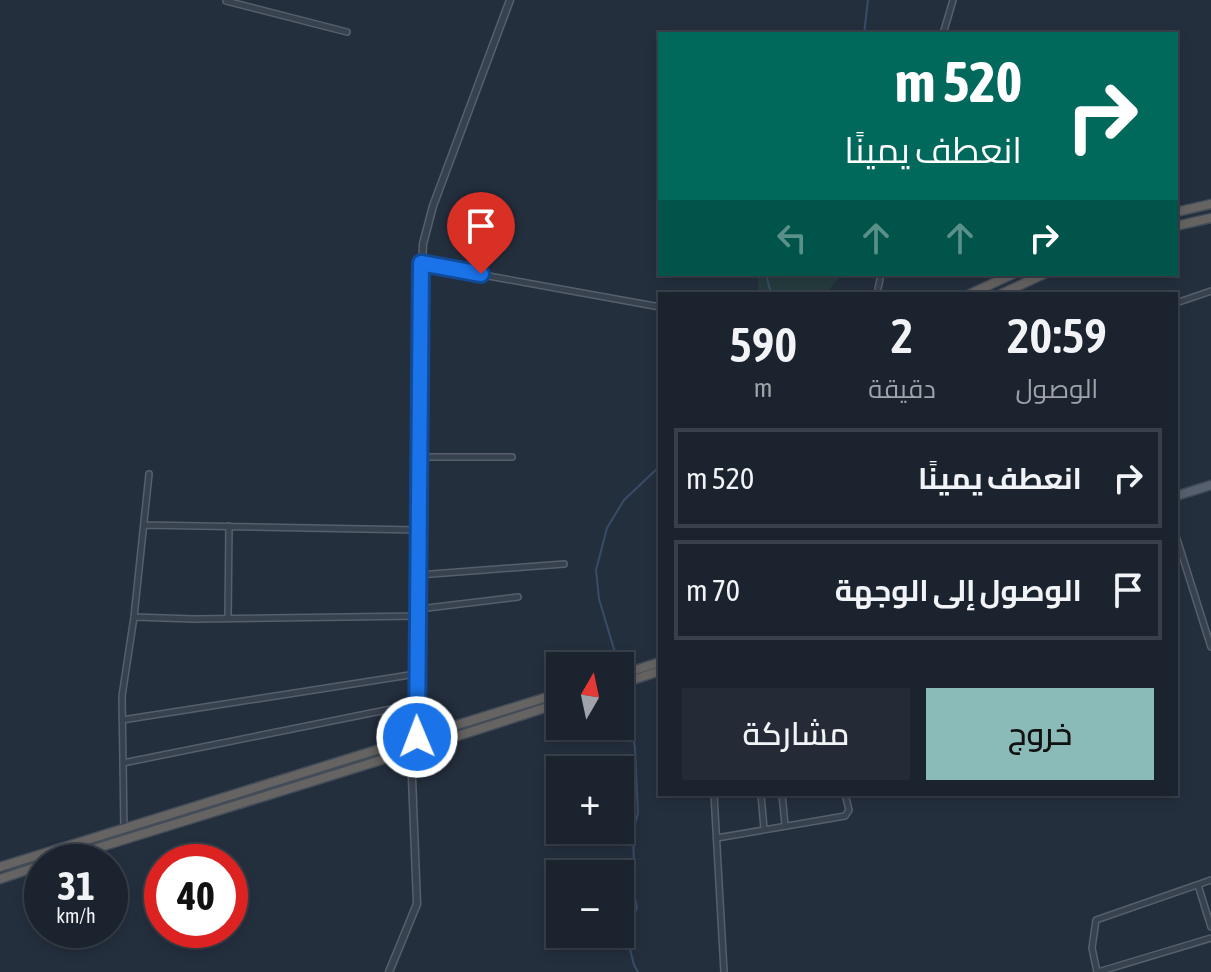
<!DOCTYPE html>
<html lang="ar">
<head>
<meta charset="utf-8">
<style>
	:root { --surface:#1b232e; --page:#242b36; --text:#f1f3f6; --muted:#a0a4aa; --line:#39404a; --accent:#8bbbb9 }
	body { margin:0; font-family:"Asap Condensed",Cairo,sans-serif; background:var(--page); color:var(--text); direction:rtl; height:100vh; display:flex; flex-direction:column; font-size:30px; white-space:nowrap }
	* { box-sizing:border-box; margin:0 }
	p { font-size:26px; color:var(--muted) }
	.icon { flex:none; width:44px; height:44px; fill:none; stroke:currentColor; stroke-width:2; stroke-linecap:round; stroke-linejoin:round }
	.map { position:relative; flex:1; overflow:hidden; direction:ltr }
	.details { position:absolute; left:658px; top:292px; width:520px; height:504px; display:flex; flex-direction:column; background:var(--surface); border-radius:0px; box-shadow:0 4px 12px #0003,0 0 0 2px var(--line); direction:rtl }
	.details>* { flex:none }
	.hud { position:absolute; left:658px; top:32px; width:520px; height:244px; border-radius:0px; box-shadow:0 4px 12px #0003,0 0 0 2px var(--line); direction:rtl; background:#00695c; color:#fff; overflow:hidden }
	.needle { width:52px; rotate:9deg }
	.controls { position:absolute; left:546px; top:652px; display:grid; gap:16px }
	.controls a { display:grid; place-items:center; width:88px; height:88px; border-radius:0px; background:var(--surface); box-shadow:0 4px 12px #0003,0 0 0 2px var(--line); font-size:40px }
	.speed { position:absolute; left:24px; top:844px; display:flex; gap:16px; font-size:40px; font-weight:700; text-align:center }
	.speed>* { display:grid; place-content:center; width:104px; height:104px; border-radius:50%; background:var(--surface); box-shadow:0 4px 12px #0003,0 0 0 2px var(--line); line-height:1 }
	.speed small { font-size:20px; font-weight:400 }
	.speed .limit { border:12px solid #d22; background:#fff; color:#111 }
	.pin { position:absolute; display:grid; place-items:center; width:68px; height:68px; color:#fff; margin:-82px -34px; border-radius:50% 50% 50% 0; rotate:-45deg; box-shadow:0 0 8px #0007 }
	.pin .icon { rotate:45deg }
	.me { position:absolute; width:88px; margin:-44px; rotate:359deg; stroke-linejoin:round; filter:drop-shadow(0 0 6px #0008) }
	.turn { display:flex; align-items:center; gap:28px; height:168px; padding:0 24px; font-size:36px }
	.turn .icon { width:104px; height:104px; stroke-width:2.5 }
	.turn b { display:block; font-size:56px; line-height:68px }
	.lanes { display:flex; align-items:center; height:76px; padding:0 24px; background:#0003; justify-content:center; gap:40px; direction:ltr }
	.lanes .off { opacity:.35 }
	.eta { display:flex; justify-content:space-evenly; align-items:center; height:136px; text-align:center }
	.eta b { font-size:48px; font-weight:600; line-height:56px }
	.cta { display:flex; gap:16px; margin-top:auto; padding:16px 24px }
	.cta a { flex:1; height:92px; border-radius:0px; background:var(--accent); color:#111; font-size:32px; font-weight:600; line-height:92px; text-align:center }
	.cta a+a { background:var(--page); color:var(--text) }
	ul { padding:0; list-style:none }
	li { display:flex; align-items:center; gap:24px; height:100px; margin:0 16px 12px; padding:0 8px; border:4px solid var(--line); border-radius:0px }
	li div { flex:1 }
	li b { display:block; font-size:30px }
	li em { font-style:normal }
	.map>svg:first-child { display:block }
</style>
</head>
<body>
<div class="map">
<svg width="1211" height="972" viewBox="0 0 1211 972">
	<rect width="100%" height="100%" fill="#242f3e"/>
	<path fill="#263c3f" d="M759 274H843L825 294H757Z"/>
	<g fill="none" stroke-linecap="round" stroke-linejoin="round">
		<path stroke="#394c67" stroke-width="2" d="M864 34 868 0
			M766 274 771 294
			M619 666 599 599 596 570 607 528 624 500 660 466
			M625 687 635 748 638 813 633 832 634 865 631 881 637 907 631 926 630 949 634 965 638 972"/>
		<g stroke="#565f6c" stroke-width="8">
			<path id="minor" d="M226 0V1L347 32
				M943 34 953 0
				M422 264 660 307
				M877 294 881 274
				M1176 303 1211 291
				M419 457H512
				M144 525 418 530
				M1176 536 1211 647
				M419 575 564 564
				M419 609 518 597
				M134 617 194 619 418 616
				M228 618 229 526
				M122 720 416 674
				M123 763 416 704
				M714 794 724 972
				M761 794 764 829
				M782 794 785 825
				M124 829 122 696 134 617 149 474
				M717 838 845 816 849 810 845 794
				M1198 885 1211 927
				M1097 972 1092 948 1096 920 1211 880
				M1098 972 1211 938"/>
		</g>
		<g stroke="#565f6c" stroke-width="9">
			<path id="tertiary" d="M417 737 419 336 423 244 433 206 510 0
				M389 972 417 904 411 752"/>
		</g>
		<g stroke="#414a57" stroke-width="11">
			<path id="primary" d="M1176 496 1211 485"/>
		</g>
		<g stroke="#434c59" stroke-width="11">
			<path id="trunk" d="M1176 212 1211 204
				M1176 226 1211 218
				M970 294 1013 274
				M1001 294 1044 274
				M620 675 660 662
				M620 684 660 671
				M52 862C222 809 392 758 560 703
				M0 867 560 693
				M0 879 42 865"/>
		</g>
		<use href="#minor" stroke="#38414e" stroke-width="5"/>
		<use href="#tertiary" stroke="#38414e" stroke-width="6"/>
		<use href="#primary" stroke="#56606e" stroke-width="8"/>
		<use href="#trunk" stroke="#656462" stroke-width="8"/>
	</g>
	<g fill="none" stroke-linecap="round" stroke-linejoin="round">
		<g stroke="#114b97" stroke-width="20">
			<path id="route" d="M417 737 421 263 481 274"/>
		</g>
		<use href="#route" stroke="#1a73e8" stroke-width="14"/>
	</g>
</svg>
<div class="controls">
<a><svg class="needle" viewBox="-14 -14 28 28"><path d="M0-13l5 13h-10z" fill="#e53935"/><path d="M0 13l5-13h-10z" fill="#a0a4aa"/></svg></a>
<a>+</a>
<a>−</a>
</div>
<div class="speed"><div>31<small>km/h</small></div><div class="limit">40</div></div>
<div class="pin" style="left:481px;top:274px;background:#d93025"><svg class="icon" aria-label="arrive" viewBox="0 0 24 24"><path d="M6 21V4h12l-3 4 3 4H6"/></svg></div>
<svg class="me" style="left:417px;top:737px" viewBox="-20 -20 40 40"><circle r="17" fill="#1a73e8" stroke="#fff" stroke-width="3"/><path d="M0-11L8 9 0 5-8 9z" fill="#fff"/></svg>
<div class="hud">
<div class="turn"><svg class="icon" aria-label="right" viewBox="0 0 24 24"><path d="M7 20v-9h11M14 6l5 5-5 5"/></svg><div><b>520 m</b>انعطف يمينًا</div></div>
<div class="lanes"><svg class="icon off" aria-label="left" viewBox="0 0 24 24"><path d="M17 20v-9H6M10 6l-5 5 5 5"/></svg><svg class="icon off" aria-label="ahead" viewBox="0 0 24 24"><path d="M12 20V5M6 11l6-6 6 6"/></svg><svg class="icon off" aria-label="ahead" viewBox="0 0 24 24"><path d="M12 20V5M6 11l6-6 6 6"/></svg><svg class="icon" aria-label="right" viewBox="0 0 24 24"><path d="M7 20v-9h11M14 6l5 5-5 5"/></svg></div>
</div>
<section class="details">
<div class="eta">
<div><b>20:59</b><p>الوصول</p></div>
<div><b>2</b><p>دقيقة</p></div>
<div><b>590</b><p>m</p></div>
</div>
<ul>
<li><svg class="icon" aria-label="right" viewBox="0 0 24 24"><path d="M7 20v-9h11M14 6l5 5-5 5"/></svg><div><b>انعطف يمينًا</b></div><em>520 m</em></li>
<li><svg class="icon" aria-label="arrive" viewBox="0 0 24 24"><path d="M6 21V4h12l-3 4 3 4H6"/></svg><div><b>الوصول إلى الوجهة</b></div><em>70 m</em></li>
</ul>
<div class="cta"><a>خروج</a><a>مشاركة</a></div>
</section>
</div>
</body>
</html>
